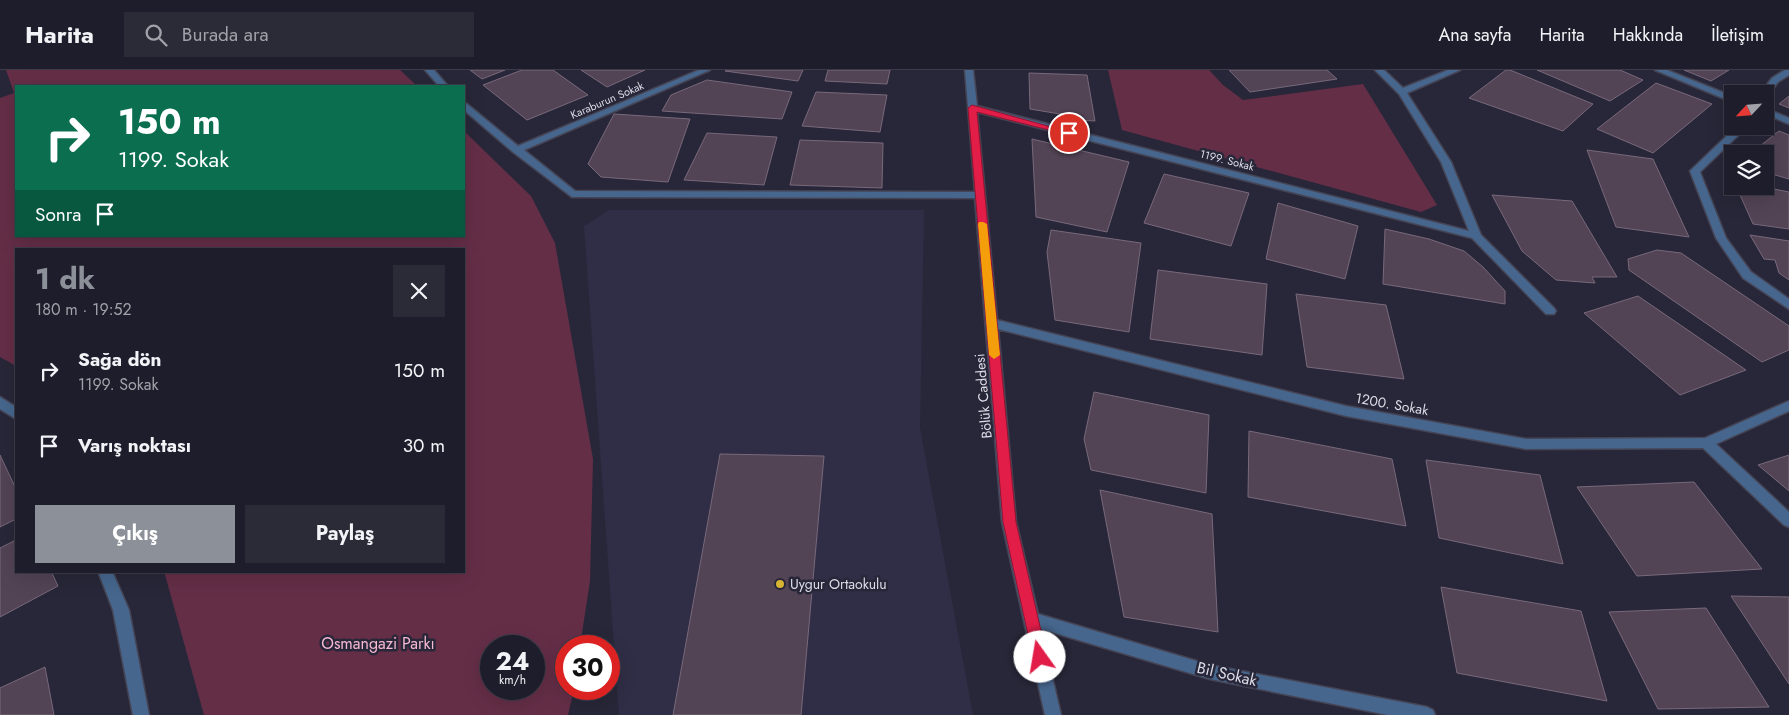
<!DOCTYPE html>
<html lang="tr">
<head>
<meta charset="utf-8">
<style>
	:root { --surface:#1e1d2b; --page:#2b2a37; --text:#f1f3f6; --muted:#a1a2a9; --line:#3c3b47; --accent:#8c9099 }
	body { margin:0; font-family:Jost,sans-serif; background:var(--page); color:var(--text); height:100vh; display:flex; flex-direction:column; font-size:19px; white-space:nowrap }
	* { box-sizing:border-box; margin:0 }
	p { font-size:16px; color:var(--muted) }
	.icon { flex:none; width:28px; height:28px; fill:none; stroke:currentColor; stroke-width:2; stroke-linecap:round; stroke-linejoin:round }
	.map { position:relative; flex:1; overflow:hidden }
	.drawer { position:absolute; left:15px; top:178px; width:450px; height:325px; display:flex; flex-direction:column; background:var(--surface); border-radius:0px; box-shadow:0 5px 20px #0002,0 0 0 1px var(--line) }
	.drawer>* { flex:none }
	.banner { position:absolute; left:15px; top:15px; width:450px; height:152px; border-radius:0px; box-shadow:0 5px 20px #0002,0 0 0 1px var(--line); background:#0b6e4f; color:#fff; overflow:hidden }
	.needle { width:32px; rotate:244deg }
	.buttons { position:absolute; left:1724px; top:15px; display:grid; gap:10px }
	.buttons a { display:grid; place-items:center; width:50px; height:50px; border-radius:0px; background:var(--surface); box-shadow:0 5px 20px #0002,0 0 0 1px var(--line); font-size:25px }
	.speed { position:absolute; left:480px; top:565px; display:flex; gap:10px; font-size:25px; font-weight:700; text-align:center }
	.speed>* { display:grid; place-content:center; width:65px; height:65px; border-radius:50%; background:var(--surface); box-shadow:0 5px 20px #0002,0 0 0 1px var(--line); line-height:1 }
	.speed small { font-size:12px; font-weight:400 }
	.speed .limit { border:8px solid #d22; background:#fff; color:#111 }
	.pin { position:absolute; display:grid; place-items:center; width:42px; height:42px; color:#fff; margin:-21px; border:2px solid #fff; border-radius:50%; box-shadow:0 1px 5px #0007 }
	.me { position:absolute; width:55px; margin:-28px; rotate:347deg; stroke-linejoin:round; filter:drop-shadow(0 0 4px #0008) }
	.turn { display:flex; align-items:center; gap:18px; height:105px; padding:0 20px; font-size:22px }
	.turn .icon { width:65px; height:65px; stroke-width:2.5 }
	.turn b { display:block; font-size:35px; line-height:42px }
	.then { display:flex; align-items:center; height:48px; padding:0 20px; background:#0003; gap:10px; font-size:19px }
	.round { display:grid; place-items:center; flex:none; width:52px; height:52px; border-radius:0px; background:var(--page) }
	.head { display:flex; align-items:center; justify-content:space-between; height:85px; padding:0 20px }
	h1 { font-size:30px; font-weight:700; line-height:38px; color:var(--accent) }
	.primary-button { display:flex; gap:10px; margin-top:auto; padding:10px 20px }
	.primary-button a { flex:1; height:58px; border-radius:0px; background:var(--accent); color:#fff; font-size:20px; font-weight:700; line-height:58px; text-align:center }
	.primary-button a+a { background:var(--page); color:var(--text) }
	ul { padding:0; list-style:none }
	li { display:flex; align-items:center; gap:15px; height:75px; padding:0 20px }
	li div { flex:1 }
	li b { display:block; font-size:19px }
	li em { font-style:normal }
	header { display:flex; align-items:center; gap:30px; box-sizing:border-box; height:70px; padding:0 25px; background:var(--surface); border-bottom:1px solid var(--line) }
	header strong { font-size:24px }
	nav { display:flex; gap:28px; margin-inline-start:auto; font-size:18px }
	.search { width:350px; height:45px; background:var(--page); display:flex; align-items:center; gap:12px; box-sizing:border-box; padding:0 18px; border-radius:0px; color:var(--muted); font-size:19px }
	.map>svg:first-child { display:block }
</style>
</head>
<body>
<header>
<strong>Harita</strong>
<div class="search"><svg class="icon" aria-label="search" viewBox="0 0 24 24"><circle cx="10" cy="10" r="6"/><path d="M15 15l6 6"/></svg>Burada ara</div>
<nav><a>Ana sayfa</a><a>Harita</a><a>Hakkında</a><a>İletişim</a></nav>
</header>
<div class="map">
<svg width="1789" height="645" viewBox="0 0 1789 645">
	<rect width="100%" height="100%" fill="#282739"/>
	<path fill="#302e46" d="M609 140H924L920 358 973 645H619L584 156Z"/>
	<path fill="#642e47" fill-rule="evenodd" d="M6 0H400L417 16H16V166H464V61L531 126 555 173 593 389 590 511 580 576H566V619H574L568 645H204L164 501H464V179H16V296L0 287V28L14 23ZM491 576H534V619H491Z
		M1108 0H1209L1223 15 1243 30 1363 14 1437 135 1421 142 1122 60Z"/>
	<path fill="#524355" stroke="#78697b" d="M470 0H505L482 9Z
		M522 0H553L588 25 527 50 483 15Z
		M581 0H645L607 17Z
		M727 0H803L798 11 725 1Z
		M828 0H890L887 14 825 11Z
		M1229 0H1327L1337 9 1250 22Z
		M1506 0H1510L1593 34 1563 61 1469 28Z
		M1537 0H1620L1643 10 1610 31Z
		M1684 0H1729L1711 11Z
		M1029 3 1087 5 1095 51 1076 50 1072 46 1030 39Z
		M707 10 792 22 782 49 662 41 671 25Z
		M1656 13 1712 34 1653 83 1597 59Z
		M816 22 887 25 880 62 802 56Z
		M1789 26V38L1779 34Z
		M614 44 690 49 668 112 601 107 588 94Z
		M1779 61 1789 65V109L1765 102V84H1750Z
		M707 63 777 67 764 115 684 110Z
		M1032 69 1129 92 1107 162 1036 147Z
		M800 70 883 73 882 118 790 115Z
		M1587 80 1653 89 1689 167 1616 157Z
		M1164 104 1249 123 1231 176 1144 153Z
		M1736 116H1759L1789 122V159L1753 154Z
		M1492 125 1572 131 1617 207H1592L1595 213 1556 210 1522 181Z
		M1278 133 1358 156 1345 209 1266 189Z
		M1385 159 1429 169 1464 181 1483 197 1505 221V234L1383 214Z
		M1051 160 1141 173 1129 262 1055 250 1047 182Z
		M1750 165 1789 171V210L1779 203 1775 190 1764 189Z
		M1657 180 1681 183 1789 256V280L1762 292 1629 200 1628 189Z
		M1158 200 1267 214 1262 285 1150 269Z
		M1296 224 1386 235 1404 309 1307 297Z
		M1638 226 1746 300 1680 325 1584 243Z
		M1094 322 1209 345 1206 423 1091 400 1084 369Z
		M1249 361 1392 389 1406 456 1248 427Z
		M720 384 824 386 801 645H673Z
		M0 385 16 419V449L0 457Z
		M1789 385V421L1758 395Z
		M1426 390 1540 405 1563 494 1439 468Z
		M1694 412 1762 499 1637 506 1577 417Z
		M1100 420 1212 444 1218 562 1124 547Z
		M16 470V501H51L58 516 0 547V478Z
		M1441 517 1581 541 1607 631 1457 603Z
		M1731 526 1789 527V614Z
		M1706 538 1769 637 1658 639 1609 542Z
		M45 597 54 645H0V618Z"/>
	<g fill="none" stroke-linecap="round" stroke-linejoin="round">
		<g stroke="#454455" stroke-width="3">
			<path id="minor" d="M425 0H434L448 16H439Z
				M699 0H710L524 80 575 121 975 122 965 0H973L977 36 1469 161 1441 92 1399 24 1375 0H1384L1403 18 1448 0H1460L1407 23 1451 92 1481 165 1554 238 1556 241 1554 244H1546L1472 168 977 42 997 250 1346 336 1526 369 1705 368 1789 331V341L1716 374 1789 442V457L1784 455 1703 378 1526 379 1346 346 998 259 1016 452 1038 544 1210 595 1427 637 1433 640 1435 645H1388L1210 609 1041 559 1061 645H1045L1002 452 975 128 572 127 513 82 464 40V33L467 34 518 76Z
				M1655 0H1667L1732 26V32Z
				M1785 0H1789V5L1778 12 1767 26 1760 24 1772 8Z
				M1765 38 1789 48V54L1765 44Z
				M1737 56H1748L1700 102 1726 168 1751 202 1789 229V239L1743 208 1716 168 1690 101Z
				M0 327 16 337V349L0 339Z
				M98 501H112L129 540 149 645H133L113 540Z"/>
		</g>
		<use href="#minor" fill="#46668d" fill-rule="evenodd"/>
	</g>
	<path fill="#e11d48" stroke="#92132f" d="M972 35 1073 63 1069 65 977 42 1016 452 1047 587 1045 592 1040 594 1035 592 1033 587 1003 452 968 38Z"/>
	<path fill="#f59e0b" d="M979 152H983L987 154 1000 285 994 289 989 285 978 154Z"/>
	<circle fill="#d8b434" stroke="#282739" stroke-width="2" cx="780" cy="514" r="5"/>
	<g text-anchor="middle" dominant-baseline="central" stroke-width="5" stroke-linejoin="round" paint-order="stroke">
		<g font-size="11" fill="#dddde9" stroke="#282739">
			<text transform="translate(607 30) rotate(-23)">Karaburun Sokak</text>
			<text transform="translate(1227 90) rotate(14)">1199. Sokak</text>
		</g>
		<g font-size="14" fill="#dddde9" stroke="#282739">
			<text transform="translate(983 326) rotate(-95)">Bölük Caddesi</text>
			<text transform="translate(1392 334) rotate(10)">1200. Sokak</text>
		</g>
		<g font-size="14" fill="#dddde9" stroke="#282739" text-anchor="start">
			<text x="790" y="514">Uygur Ortaokulu</text>
		</g>
		<g font-size="16" fill="#f7b8d1" stroke="#282739">
			<text x="378" y="573">Osmangazi Parkı</text>
		</g>
		<g font-size="16" fill="#dddde9" stroke="#282739">
			<text transform="translate(1227 604) rotate(13)">Bil Sokak</text>
		</g>
	</g>
</svg>
<div class="buttons">
<a><svg class="needle" viewBox="-14 -14 28 28"><path d="M0-13l5 13h-10z" fill="#e53935"/><path d="M0 13l5-13h-10z" fill="#a1a2a9"/></svg></a>
<a><svg class="icon" aria-label="layers" viewBox="0 0 24 24"><path d="M12 4l9 5-9 5-9-5zM3 14l9 5 9-5"/></svg></a>
</div>
<div class="speed"><div>24<small>km/h</small></div><div class="limit">30</div></div>
<div class="pin" style="left:1069px;top:63px;background:#d93025"><svg class="icon" aria-label="arrive" viewBox="0 0 24 24"><path d="M6 21V4h12l-3 4 3 4H6"/></svg></div>
<svg class="me" style="left:1040px;top:587px" viewBox="-20 -20 40 40"><circle r="19" fill="#fff"/><path d="M0-13L10 11 0 6-10 11z" fill="#e11d48"/></svg>
<div class="banner">
<div class="turn"><svg class="icon" aria-label="right" viewBox="0 0 24 24"><path d="M7 20v-9h11M14 6l5 5-5 5"/></svg><div><b>150 m</b>1199. Sokak</div></div>
<div class="then">Sonra<svg class="icon" aria-label="arrive" viewBox="0 0 24 24"><path d="M6 21V4h12l-3 4 3 4H6"/></svg></div>
</div>
<section class="drawer">
<div class="head"><div><h1>1 dk</h1><p>180 m · 19:52</p></div><a class="round"><svg class="icon" aria-label="close" viewBox="0 0 24 24"><path d="M6 6l12 12M18 6L6 18"/></svg></a></div>
<ul>
<li><svg class="icon" aria-label="right" viewBox="0 0 24 24"><path d="M7 20v-9h11M14 6l5 5-5 5"/></svg><div><b>Sağa dön</b><p>1199. Sokak</p></div><em>150 m</em></li>
<li><svg class="icon" aria-label="arrive" viewBox="0 0 24 24"><path d="M6 21V4h12l-3 4 3 4H6"/></svg><div><b>Varış noktası</b></div><em>30 m</em></li>
</ul>
<div class="primary-button"><a>Çıkış</a><a>Paylaş</a></div>
</section>
</div>
</body>
</html>
